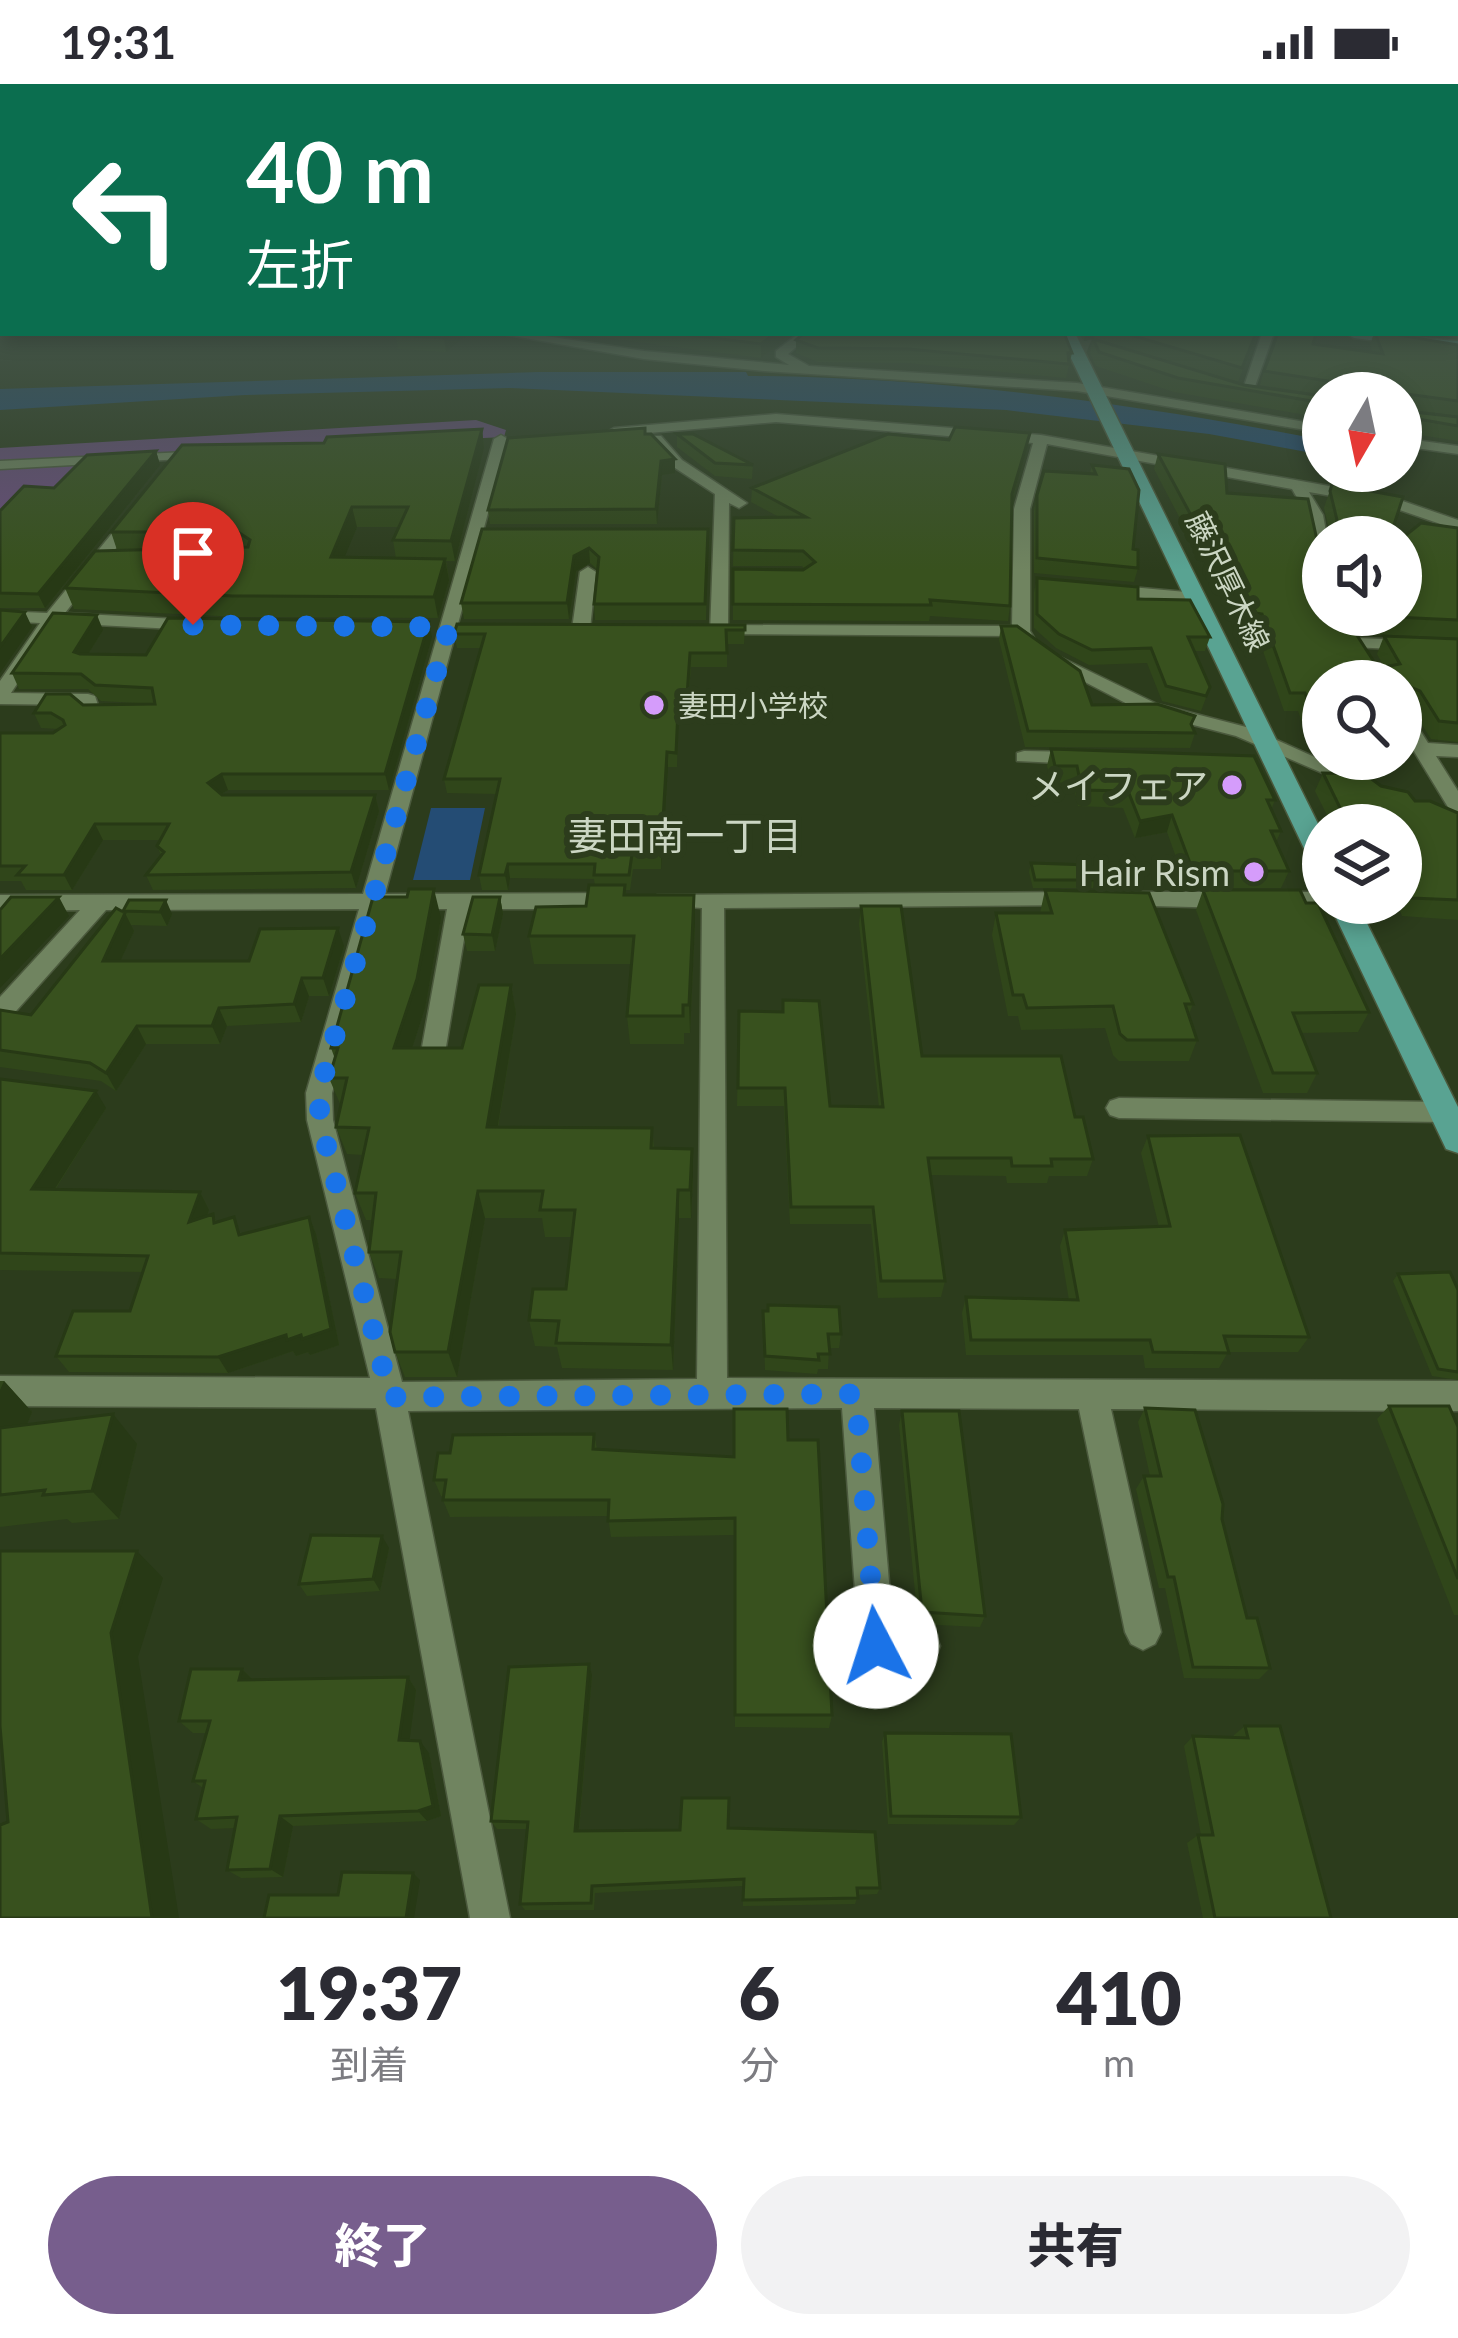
<!DOCTYPE html>
<html lang="ja">
<head>
<meta charset="utf-8">
<style>
	:root { --surface:#fff; --page:#f2f2f3; --text:#2b2b33; --muted:#7c7c81; --accent:#775e8d }
	body { margin:0; font-family:Lato,"Noto Sans JP",sans-serif; background:var(--page); color:var(--text); height:100vh; display:flex; flex-direction:column; font-size:45px; white-space:nowrap }
	* { box-sizing:border-box; margin:0 }
	p { font-size:39px; color:var(--muted) }
	.icon { flex:none; width:66px; height:66px; fill:none; stroke:currentColor; stroke-width:2; stroke-linecap:round; stroke-linejoin:round }
	.map { position:relative; height:1834px; overflow:hidden }
	.sheet { display:flex; flex-direction:column; background:var(--surface); flex:1 }
	.sheet>* { flex:none }
	.hud { position:absolute; left:0px; top:0px; width:1458px; height:252px; box-shadow:0 6px 18px #0003; background:#0b6e4f; color:#fff; overflow:hidden }
	.needle { width:78px; rotate:189deg }
	.buttons { position:absolute; left:1302px; top:288px; display:grid; gap:24px }
	.buttons a { display:grid; place-items:center; width:120px; height:120px; border-radius:50%; background:var(--surface); box-shadow:0 6px 18px #0003; font-size:60px }
	.pin { position:absolute; display:grid; place-items:center; width:102px; height:102px; color:#fff; margin:-123px -51px; border-radius:50% 50% 50% 0; rotate:-45deg; box-shadow:0 0 12px #0007 }
	.pin .icon { rotate:45deg }
	.me { position:absolute; width:132px; margin:-66px; rotate:355deg; stroke-linejoin:round; filter:drop-shadow(0 0 9px #0008) }
	.turn { display:flex; align-items:center; gap:42px; height:252px; padding:0 48px; font-size:54px }
	.turn .icon { width:156px; height:156px; stroke-width:2.5 }
	.turn b { display:block; font-size:84px; line-height:102px }
	.eta { display:flex; justify-content:space-evenly; align-items:center; height:204px; text-align:center }
	.eta b { font-size:72px; font-weight:800; line-height:84px }
	.primary-button { display:flex; gap:24px; margin-top:auto; padding:24px 48px }
	.primary-button a { flex:1; height:138px; border-radius:72px; background:var(--accent); color:#fff; font-size:48px; font-weight:800; line-height:138px; text-align:center }
	.primary-button a+a { background:var(--page); color:var(--text) }
	.status { display:flex; justify-content:space-between; align-items:center; height:84px; padding:0 60px; background:var(--surface); direction:ltr }
	.status svg { height:33px; fill:currentColor }
	.map>svg:first-child { display:block }
</style>
</head>
<body>
<div class="status"><b>19:31</b><svg viewBox="0 0 49 12"><path d="M0 12V9h3v3zM5 12V6h3v6zM10 12V3h3v9zM15 12V0h3v12zM26 1h20v11H26zM47 4h2v5h-2z"/></svg></div>
<div class="map">
<svg width="1458" height="1834" viewBox="0 0 1458 1834">
	<rect width="100%" height="100%" fill="#2c3c1c"/>
	<path fill="#684d7a" d="M476 336 506 346 504 353 0 378V364Z
		M94 380 0 452V384Z"/>
	<path fill="#244c74" d="M538 288H746L748 292C942 293 1137 320 1323 356V371L1209 350 1006 326 510 304 245 311 0 326V305Z
		M431 724H485L470 796H413Z"/>
	<g fill="none" stroke-linecap="round" stroke-linejoin="round">
		<path stroke="#445335" stroke-width="14" stroke-dasharray="14 6" stroke-linecap="butt" d="M1058 249 1089 262"/>
		<g stroke="#4b593d" stroke-width="3">
			<path id="street" d="M497 249H526L644 267 789 281 776 273V267L799 249H813L788 270 809 282 1077 299 1323 341V349L1077 307 764 287 644 275Z
				M1262 249H1274L1253 308 1241 311Z
				M776 330 1041 351 1391 413 1458 436V446L1388 422 1309 408 1323 431 1327 453H1323V477L1315 472 1307 431 1292 405 1047 360 1030 425V547L1036 557 1033 561H1021L1015 552 710 550 715 410 672 382 651 358V352H661L682 376 747 419 739 424 729 419 728 541 1012 542 1014 425 1033 359 776 338 614 352 607 348 614 344Z
				M501 351 508 355 385 810 619 809 630 817 619 825H469L446 963 443 970H425L422 963 447 825H381L332 1009 333 1036 402 1298 697 1295 702 824 657 821 654 816 657 811 1075 808 1083 811 1086 816 1083 821 724 824 727 1294 1458 1297V1327L1111 1325 1161 1548 1155 1560 1143 1566 1131 1560 1125 1548 1079 1325 874 1324 893 1544H922L935 1549 940 1562 935 1575 922 1580 896 1579 898 1605 893 1618 880 1623 867 1618 862 1605 842 1324 408 1327 510 1834H470L376 1324 0 1322V1292L370 1294 307 1036 306 1009 359 825 106 826 9 935 0 938V913L80 826 0 827V811L363 810 494 355Z
				M1401 354 1458 362V370L1401 362Z
				M206 367V373L201 374 0 385V377Z
				M127 431 140 434 65 529 195 536 204 541 195 546 57 539 11 609 88 610 95 612 98 621 123 623V631L83 630 80 621 0 620V597L40 539 0 537V527L47 529Z
				M588 483 596 488 590 545 581 550 572 545 580 488Z
				M1109 501 1197 509 1205 514 1197 519 1103 510V502Z
				M1357 554 1458 558V568L1351 563V555Z
				M1056 571 1157 620 1250 644 1377 701 1374 705H1360L1236 652 1143 628 1050 580 1047 576Z
				M1401 625 1408 627 1428 659 1458 661V673L1436 672 1458 707V729L1451 728 1401 646Z
				M1024 667 1079 668 1089 674 1079 680 1017 677V669Z
				M1121 808H1231L1242 816 1231 824 1113 821 1110 816 1113 811Z
				M1271 808H1323V819H1332L1323 824 1263 821 1260 816 1263 811Z
				M1119 1014 1444 1018 1453 1021 1457 1028 1453 1035 1444 1038 1119 1034 1110 1031 1106 1024 1110 1017Z"/>
		</g>
		<g stroke="#4b593d" stroke-width="3">
			<path id="primary" d="M1059 249H1075L1323 750V786L1310 777Z
				M1346 249 1458 257V267L1354 254Z
				M1329 819H1357L1458 1023V1069L1446 1065Z"/>
		</g>
		<use href="#street" fill="#708460" fill-rule="evenodd"/>
		<use href="#primary" fill="#59a392" fill-rule="evenodd"/>
	</g>
	<path fill="#30461a" fill-rule="evenodd" d="M1455 229H1458L1457 252 1409 249H1455Z
		M469 249 446 268 398 265 396 251Z
		M568 249H792L761 274Z
		M1078 249H1257L1238 298 1094 255 1084 257Z
		M1374 249H1387L1458 261V332L1405 325 1406 327 1458 333V357L1401 348V309H1323V311L1260 301 1264 287 1313 260 1373 269 1370 261Z
		M1093 255 1244 301 1323 312V334L1174 308 1096 282 1090 269Z
		M796 256 1072 269 1066 294 907 279 818 278 796 269Z
		M482 345 484 364 455 477H446L449 496 438 534 240 533 74 525 65 504 117 466 111 448 324 359ZM357 443H398L393 456 396 474 344 473Z
		M646 350 675 389 662 391 657 440H490L488 426Z
		M677 350 753 381 752 395 715 392 677 363Z
		M1027 363 1012 417 1010 522 1008 537 930 532 929 537 733 536V485H805L802 482H733L734 434 779 433 751 418 752 404Z
		M156 367 160 381 45 524H0V427L54 404Z
		M1158 370 1227 409 1323 531 1378 584 1384 583 1377 570 1384 552 1458 555V658L1431 655 1412 625 1405 622V628L1416 647 1407 665 1401 664V597H1323V659L1309 658 1298 627H1284L1256 547H1250L1234 514 1216 465H1196L1154 385Z
		M1092 381 1133 465 1138 484 1134 498 1034 489V426L1037 411 1090 389Z
		M1332 400 1390 453H1331L1324 424Z
		M1458 444V554L1365 550 1352 531H1401Z
		M482 445H708L706 536H595L594 520 598 486 590 479 576 487 569 535H464L461 519Z
		M1037 494 1138 515 1210 553 1205 567H1194L1210 603 1201 627 1162 617 1147 579 1089 581 1056 564 1034 544V508Z
		M745 541 744 560H727V583H691L686 640H678L677 683H668L661 785H633L630 806H626V811L695 839 690 949H684V960H630L627 932 632 880H534L529 852 586 822 595 801 594 795 510 794 508 806H482L479 791 497 710 447 709 444 695 481 564H457L454 550Z
		M1001 542 1092 621 1195 632 1192 642 1195 649 1190 664 1025 663 999 556Z
		M103 546 88 570 146 571 432 553 389 706H228L221 710 375 711 379 727 356 804 153 806 146 791 161 771 157 762 161 756H103L72 806H26L21 797H0V649H53L59 645 41 644 34 629 83 621 155 620 101 617 88 605H19L12 589Z
		M1051 665 1275 716 1271 726 1281 747 1276 758 1289 787 1281 804H1187L1167 748 1135 754 1123 724 1078 722 1073 698 1052 699 1047 682Z
		M1323 689 1381 702 1415 717 1458 729V836L1402 832 1397 819H1401V741H1332L1315 707Z
		M1031 779 1096 796 1093 804H1033L1029 788Z
		M1045 806 1193 920 1189 930 1197 956 1189 977H1119L1113 971 1105 944 1021 946 1018 932H1008L992 851 996 829H1040Z
		M1203 806 1306 819 1369 928 1358 948 1301 949 1317 989 1307 1009H1263L1196 826Z
		M500 813 503 830 495 867H467L463 850Z
		M129 816 172 830 167 842 131 841 134 847 120 877H249L344 862 329 912H309L301 938 227 942 220 960H146L116 1007 101 997 0 983V926L31 931 124 828Z
		M861 822 922 972 1075 1033 1093 1075 1087 1092H1049L1047 1099H1007L1006 1092 930 1091 945 1197 941 1213 878 1214 871 1140H790L784 1022H737L739 927 830 1022 879 1023 859 840Z
		M441 834 425 924 412 964H462L511 901 516 930 498 1043 652 1044 654 1064 693 1092 691 1134H679L673 1286 562 1284 557 1263 535 1262 529 1236 566 1205 571 1153H545L542 1134H485L457 1293H405L395 1268 397 1195 379 1194 369 1168 373 1136H366L355 1109 363 1071 347 1070 336 1043 341 1022 329 994 335 975 331 964Z
		M0 995 106 1024 55 1106 200 1108 209 1126 207 1132 243 1150 309 1133 316 1150 339 1261 310 1271 308 1268 296 1272 293 1267 228 1289 69 1288 56 1272 130 1227 143 1188 0 1186Z
		M1148 1052 1309 1253 1298 1268H1228L1219 1284H1145L1143 1271H966L962 1229 966 1213 1069 1216 1060 1162 1065 1146 1159 1143 1141 1069Z
		M1398 1190 1458 1206V1296L1432 1292 1393 1197Z
		M763 1227 841 1250 839 1264H829L828 1285H818L817 1290 765 1286Z
		M0 1297H4L32 1328 27 1340 137 1360 119 1435 72 1439 67 1435 0 1443Z
		M1389 1322 1458 1343V1531H1454L1377 1335Z
		M1145 1324 1222 1435 1247 1534 1270 1584 1259 1595 1184 1594 1165 1504H1159L1136 1405 1144 1392H1150L1138 1338Z
		M902 1327 985 1532 980 1543 918 1540 899 1341Z
		M594 1350 597 1365 734 1373 788 1356 832 1631 829 1644 735 1643 734 1451 611 1453 608 1432 450 1433 443 1416V1413L441 1412 434 1396 450 1369Z
		M389 1464 380 1507 307 1512 299 1500Z
		M242 1585 253 1596 408 1593 416 1606 409 1657 429 1669 441 1732 427 1737 293 1742 283 1793 241 1794 227 1786 235 1744 211 1745 196 1735 203 1704 193 1697 207 1649H193L179 1637Z
		M592 1591 579 1747 728 1744 880 1804 877 1810 858 1811 855 1820 743 1822V1802L595 1809 594 1826H525L520 1820 527 1745H497L491 1737Z
		M1245 1642 1331 1834H1203L1187 1759 1198 1751H1201L1184 1662 1193 1652 1234 1654V1651Z
		M885 1649 1021 1733 1014 1741 888 1740 882 1658Z"/>
	<path fill="#273915" d="M450 249H469L446 268 444 254Z
		M775 249H792L761 274V260Z
		M1086 249H1095L1094 255 1084 257Z
		M482 345 484 364 455 477 451 457Z
		M156 367 160 381 45 524 38 510Z
		M675 375V389L662 391 657 440 656 425 661 377Z
		M352 423 357 443 336 494 331 473Z
		M589 464 590 479 576 487 569 535 567 519 574 472Z
		M445 475 449 496 438 534 434 513Z
		M25 528 32 543 0 589V563Z
		M97 531 103 546 80 583 74 568Z
		M429 538 432 553 389 706 385 690Z
		M667 668 668 683 661 785V770Z
		M222 690 228 706 214 714 208 699Z
		M375 711 379 727 356 804 351 788Z
		M1172 731 1167 748 1135 754 1140 737Z
		M95 740 103 756 72 806 64 791Z
		M508 780 510 794 508 806 505 791Z
		M434 805 441 834 425 924 403 992 394 964Z
		M694 811 695 839 690 949 689 921Z
		M59 813 69 832 0 904V875Z
		M500 813 503 830 495 867 492 851Z
		M166 816 172 830 167 842 160 828Z
		M125 829 134 847 112 895 103 877Z
		M338 844 344 862 329 912 323 894Z
		M302 894 309 912 301 938 294 920Z
		M511 901 516 930 493 1071 487 1043Z
		M219 924 227 942 220 960 212 942Z
		M137 942 146 960 116 1007 106 989Z
		M96 1007 106 1024 44 1122 32 1105Z
		M692 1065 693 1092 691 1134 690 1106Z
		M678 1106 679 1134 673 1286 671 1261Z
		M478 1107 485 1134 457 1293 448 1268Z
		M200 1108 209 1126 199 1155 189 1138Z
		M309 1133 316 1150 339 1261 310 1271 308 1268 296 1272 293 1267 228 1289 218 1273 286 1251H301Z
		M4 1297 32 1328 13 1375 0 1362V1306Z
		M113 1330 137 1360 119 1435 92 1407Z
		M382 1452 389 1464 380 1507 373 1495Z
		M137 1467 163 1494 138 1573 179 1834H152L111 1549Z
		M589 1580 592 1591 578 1754 575 1747Z
		M242 1585 255 1598 239 1596Z
		M408 1593 416 1606 408 1668 399 1656Z
		M420 1657 429 1669 441 1732 427 1737 418 1727Z
		M280 1732 293 1742 283 1793 270 1785Z
		M413 1789 420 1796 414 1834H406Z"/>
	<path fill="#38511e" stroke="#273915" stroke-width="3" d="M399 249H450L444 254 396 251Z
		M674 249H775L761 260Z
		M804 249H1064L1072 269H1068L1069 280 908 265 818 264 796 256Z
		M1124 249H1256L1242 284Z
		M1278 249H1316L1313 260 1383 270 1375 249H1387L1458 261V317L1407 310 1402 315 1406 327 1458 333V342L1401 332V309H1330L1328 297 1264 287Z
		M1093 255 1244 301 1323 312V319L1178 294 1099 268Z
		M955 343 1030 349 1012 410 1010 522 930 516 931 521 733 520V485L803 486 815 478 803 467 733 466 734 434 806 433 752 404 888 350 949 356Z
		M645 344V350H651L675 375 661 377 656 425 488 426 508 354Z
		M482 345 451 457 393 456 408 423H352L331 473 445 475 434 513 233 512 65 504 95 467 248 463 250 456 238 448H111L182 361 324 359 327 353Z
		M677 350H693L753 381 715 379Z
		M156 367 38 510 0 509V427L24 402 54 404 87 371Z
		M1158 370 1225 380 1227 409 1308 415 1317 456 1323 461V531H1344L1378 584 1400 580 1384 552 1458 555V639L1439 637 1420 607 1410 603 1405 607V628L1416 647 1401 646V597H1323V640H1316L1305 609H1290L1262 530 1256 529 1239 497 1221 448H1200Z
		M1092 381 1129 385 1139 406 1133 465 1138 466V484L1037 474V411L1044 387 1096 390Z
		M1332 400 1403 413 1390 453H1334L1337 436 1330 407Z
		M1421 439 1458 444V536L1372 532 1371 531H1401V455Z
		M482 445H708L705 520H594L599 473 589 464 574 472 567 519H461Z
		M1037 494 1138 503V515L1190 516 1210 553H1188L1210 603 1206 612 1166 602 1151 564 1092 566 1059 550 1037 530Z
		M0 526 25 528 0 563Z
		M53 529 97 531 74 568 80 570 146 571 168 534 429 538 385 690H222L208 699 222 711H375L351 788 146 791 164 768 157 762 169 740H95L64 791H17L25 782H0V649H53L65 641 63 636 51 629H34L46 610H70L83 621 155 620 152 604 95 601 81 590 12 589Z
		M457 540 745 541V546H726L727 569H690L686 626H678L676 669 667 668 661 770H632L629 791H594L595 780H508L505 791H479L500 695H444L485 550H454Z
		M1001 542H1017L1080 587 1092 621 1157 620 1195 632 1191 640 1195 649 1028 647Z
		M1051 665 1254 672 1275 716H1267L1281 747H1271L1289 787H1193L1172 731 1140 737 1128 707 1082 706 1077 682H1055Z
		M1323 689 1365 690 1381 702 1408 708 1415 717H1430L1458 729V816L1412 814 1401 787V741H1382L1381 737 1346 736Z
		M1031 779 1089 781 1096 796H1035Z
		M589 801H625L624 811H694L689 921H683V932H627L634 852H529L536 823 586 822Z
		M409 805H434L417 895 394 964H462L479 901H511L487 1043 652 1044 651 1064 692 1065 690 1106H678L671 1261 556 1259 559 1237 529 1236 533 1205H566L575 1126H540L543 1107H478L448 1268H395L390 1248 401 1168H369L376 1109H355L369 1044 336 1043 347 994H329L338 964H331L373 813H407Z
		M1045 806 1149 809 1193 920H1185L1197 956H1127L1120 950 1113 922 1027 924 1023 911H1013L996 829H1052Z
		M1203 806H1300L1306 819H1318L1369 928 1293 929 1317 989H1273Z
		M11 813H59L0 875V826Z
		M473 813H500L492 851 463 850Z
		M129 816H166L160 828 123 827Z
		M861 822H901L922 972H1061L1075 1033H1083L1093 1075H1051L1052 1082H1012L1011 1074H928L945 1197H881L873 1123H791L785 1004H738L739 927 783 928V916L819 917 830 1022 883 1023Z
		M116 824 125 829 103 877H249L260 845 338 844 323 894H302L294 920 219 924 212 942H137L106 989 90 979 0 966V926L31 931Z
		M0 995 96 1007 32 1105 200 1108 189 1138 213 1130 214 1139 234 1133 239 1151 309 1133 331 1245 302 1255 301 1251 287 1256 286 1251 218 1273 56 1272 73 1227H130L148 1172 0 1169Z
		M1240 1051 1309 1253 1224 1252 1229 1269 1153 1268 1150 1256H971L966 1213 1078 1216 1065 1146 1170 1142 1148 1052Z
		M1450 1188 1458 1206V1288L1438 1285 1398 1190Z
		M768 1221 839 1223 841 1250H828L830 1270H818L819 1276 765 1272 763 1227H768Z
		M1389 1322H1449L1458 1343V1495Z
		M1145 1324 1195 1326 1223 1420 1222 1435 1247 1534H1257L1270 1584 1193 1583 1174 1493H1168L1144 1392H1161Z
		M734 1325H787L788 1356H818L832 1631H735V1434L608 1437 609 1416H443L446 1396H434L438 1369H450L453 1351 594 1350 593 1365 734 1373Z
		M902 1327H959L985 1532 922 1528Z
		M113 1330 92 1407 43 1411 45 1406 0 1411V1344Z
		M311 1451 382 1452 373 1495 299 1500Z
		M0 1467H137L111 1549 152 1834H0V1741L8 1738 0 1642Z
		M589 1580 575 1747 680 1746 682 1714H729L728 1744 875 1748 880 1804H857L858 1814 743 1816 744 1795 592 1802 591 1819 520 1820 528 1738 491 1737 509 1583Z
		M191 1585H242L239 1596 408 1593 399 1656 420 1657 433 1722 418 1727 280 1732 270 1785 227 1786 237 1733 196 1735 205 1697H193L210 1637H179Z
		M1245 1642H1280L1331 1834H1215L1198 1751H1213L1193 1652 1248 1654Z
		M885 1649 1011 1650 1021 1733 891 1732Z
		M342 1788 413 1789 406 1834H264L269 1811H338Z"/>
	<linearGradient id="sky" x2="0" y2="1"><stop stop-color="#18210f"/><stop offset="0.47" stop-color="#45564b"/><stop offset="1" stop-color="#45564b" stop-opacity="0"/></linearGradient>
	<rect width="1458" height="486" fill="url(#sky)"/>
	<g fill="none" stroke-linecap="round" stroke-linejoin="round">
		<path stroke="#1a73e8" stroke-width="21" stroke-dasharray="0 37.8" d="M193 541 449 543 319 1009 320 1036 390 1313 856 1310 876 1562"/>
	</g>
	<g fill="#d59cfb" stroke="#2c3c1c" stroke-width="4.5">
		<circle cx="654" cy="621" r="12"/>
		<circle cx="1232" cy="701" r="12"/>
		<circle cx="1254" cy="788" r="12"/>
	</g>
	<g text-anchor="middle" dominant-baseline="central" stroke-width="12" stroke-linejoin="round" paint-order="stroke">
		<g font-size="30" fill="#cbd6c3" stroke="#2c3c1c">
			<text transform="translate(1229 497) rotate(64)">藤沢厚木線</text>
		</g>
		<g font-size="30" fill="#cbd6c3" stroke="#2c3c1c" text-anchor="start">
			<text x="678" y="621">妻田小学校</text>
		</g>
		<g font-size="36" fill="#cbd6c3" stroke="#2c3c1c" text-anchor="end">
			<text x="1208" y="701">メイフェア</text>
			<text x="1230" y="788">Hair Rism</text>
		</g>
		<g font-size="39" fill="#cbd6c3" stroke="#2c3c1c">
			<text x="685" y="751">妻田南一丁目</text>
		</g>
	</g>
</svg>
<div class="buttons">
<a><svg class="needle" viewBox="-14 -14 28 28"><path d="M0-13l5 13h-10z" fill="#e53935"/><path d="M0 13l5-13h-10z" fill="#7c7c81"/></svg></a>
<a><svg class="icon" aria-label="sound" viewBox="0 0 24 24"><path d="M4 9h4l5-4v14l-5-4H4zM17 9q2 3 0 6"/></svg></a>
<a><svg class="icon" aria-label="search" viewBox="0 0 24 24"><circle cx="10" cy="10" r="6"/><path d="M15 15l6 6"/></svg></a>
<a><svg class="icon" aria-label="layers" viewBox="0 0 24 24"><path d="M12 4l9 5-9 5-9-5zM3 14l9 5 9-5"/></svg></a>
</div>
<div class="pin" style="left:193px;top:541px;background:#d93025"><svg class="icon" aria-label="arrive" viewBox="0 0 24 24"><path d="M6 21V4h12l-3 4 3 4H6"/></svg></div>
<svg class="me" style="left:876px;top:1562px" viewBox="-20 -20 40 40"><circle r="19" fill="#fff"/><path d="M0-13L10 11 0 6-10 11z" fill="#1a73e8"/></svg>
<div class="hud">
<div class="turn"><svg class="icon" aria-label="left" viewBox="0 0 24 24"><path d="M17 20v-9H6M10 6l-5 5 5 5"/></svg><div><b>40 m</b>左折</div></div>
</div>
</div>
<section class="sheet">
<div class="eta">
<div><b>19:37</b><p>到着</p></div>
<div><b>6</b><p>分</p></div>
<div><b>410</b><p>m</p></div>
</div>
<div class="primary-button"><a>終了</a><a>共有</a></div>
</section>
</body>
</html>
